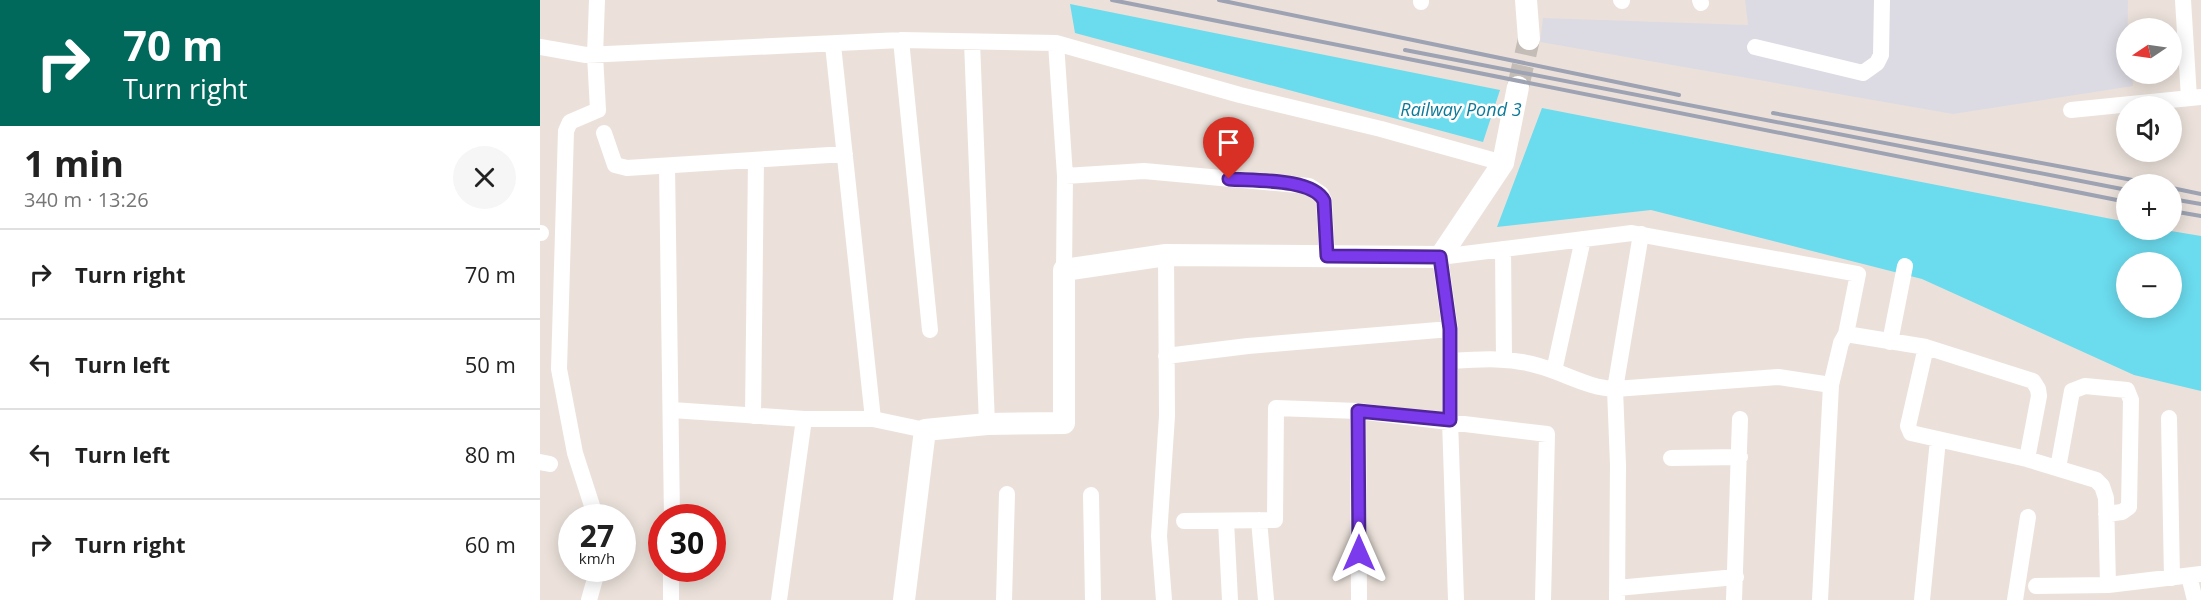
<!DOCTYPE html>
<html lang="en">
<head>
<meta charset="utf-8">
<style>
	:root { --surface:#fff; --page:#f6f6f6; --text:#222; --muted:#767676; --line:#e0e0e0 }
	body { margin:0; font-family:"Open Sans",sans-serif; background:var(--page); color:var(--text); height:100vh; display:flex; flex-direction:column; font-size:22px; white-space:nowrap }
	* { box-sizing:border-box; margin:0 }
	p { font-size:20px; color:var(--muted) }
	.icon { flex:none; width:33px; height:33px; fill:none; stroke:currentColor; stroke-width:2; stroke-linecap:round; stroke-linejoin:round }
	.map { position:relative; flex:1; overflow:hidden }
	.side { display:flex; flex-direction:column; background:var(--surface); width:540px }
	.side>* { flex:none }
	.banner { background:#00695c; color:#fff; overflow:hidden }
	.needle { width:39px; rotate:257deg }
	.buttons { position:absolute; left:1576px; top:18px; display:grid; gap:12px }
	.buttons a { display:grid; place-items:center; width:66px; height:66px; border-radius:50%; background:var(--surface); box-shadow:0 3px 15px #0003; font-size:30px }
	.speed { position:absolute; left:18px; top:504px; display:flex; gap:12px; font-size:30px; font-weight:700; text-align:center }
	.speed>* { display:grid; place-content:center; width:78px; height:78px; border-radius:50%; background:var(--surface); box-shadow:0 3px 15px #0003; line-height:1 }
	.speed small { font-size:15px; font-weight:400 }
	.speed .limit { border:9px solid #d22; background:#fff; color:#111 }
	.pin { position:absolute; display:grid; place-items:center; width:51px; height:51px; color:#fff; margin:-62px -26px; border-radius:50% 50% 50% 0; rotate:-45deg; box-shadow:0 0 6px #0007 }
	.pin .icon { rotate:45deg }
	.me { position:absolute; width:66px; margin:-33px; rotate:0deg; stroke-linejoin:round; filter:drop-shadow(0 0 4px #0008) }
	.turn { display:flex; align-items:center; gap:21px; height:126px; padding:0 24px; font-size:27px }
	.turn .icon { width:78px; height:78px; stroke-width:2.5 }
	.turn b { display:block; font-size:42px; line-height:51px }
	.round { display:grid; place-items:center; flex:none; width:63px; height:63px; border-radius:32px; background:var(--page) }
	.summary { display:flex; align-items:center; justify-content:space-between; height:102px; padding:0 24px }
	h1 { font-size:36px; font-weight:700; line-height:45px }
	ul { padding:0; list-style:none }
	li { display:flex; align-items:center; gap:18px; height:90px; padding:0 24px; border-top:2px solid var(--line) }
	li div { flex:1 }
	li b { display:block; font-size:22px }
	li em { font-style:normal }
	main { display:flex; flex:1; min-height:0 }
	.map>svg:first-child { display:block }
</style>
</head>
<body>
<main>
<section class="side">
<div class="banner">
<div class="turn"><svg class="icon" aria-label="right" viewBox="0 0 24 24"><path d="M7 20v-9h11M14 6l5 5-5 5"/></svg><div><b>70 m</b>Turn right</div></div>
</div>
<div class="summary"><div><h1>1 min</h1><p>340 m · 13:26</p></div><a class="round"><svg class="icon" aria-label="close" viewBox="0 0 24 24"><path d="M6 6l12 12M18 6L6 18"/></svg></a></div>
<ul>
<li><svg class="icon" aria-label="right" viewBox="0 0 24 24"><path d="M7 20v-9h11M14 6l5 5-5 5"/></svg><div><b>Turn right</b></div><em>70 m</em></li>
<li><svg class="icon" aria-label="left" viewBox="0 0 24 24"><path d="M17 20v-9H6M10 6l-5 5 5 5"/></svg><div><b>Turn left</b></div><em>50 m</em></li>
<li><svg class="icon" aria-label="left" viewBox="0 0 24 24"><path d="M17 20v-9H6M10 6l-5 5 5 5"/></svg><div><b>Turn left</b></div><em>80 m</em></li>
<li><svg class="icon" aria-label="right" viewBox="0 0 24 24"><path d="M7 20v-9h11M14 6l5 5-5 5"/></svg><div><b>Turn right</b></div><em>60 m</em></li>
</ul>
</section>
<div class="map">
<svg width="1661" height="600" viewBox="0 0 1661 600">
	<rect width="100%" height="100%" fill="#ebe1da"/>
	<path fill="#dcdbe3" d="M1205 0H1588L1587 74H1592L1593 86 1413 114 1000 42 1003 18 1208 25Z"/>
	<path fill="#6bdbee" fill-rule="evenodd" d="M530 4 960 90 943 142 535 33Z
		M1002 108 1587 222V230H1625L1661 236V391L1594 375 1382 279 1111 210 957 227ZM1587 262H1632V308H1587Z"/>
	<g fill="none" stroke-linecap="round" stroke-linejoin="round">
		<path stroke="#c4bcb6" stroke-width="22" stroke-dasharray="22 11" stroke-linecap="butt" d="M978 87 989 39"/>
		<path stroke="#fff" stroke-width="16" d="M881 0V2
			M1081 0 1082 1
			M1160 0 1161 3
			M1643 0 1649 98
			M361 40 390 330
			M432 42 447 424
			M516 43 525 176 524 270
			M293 45 333 419
			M0 47 46 55 361 40 516 43 700 95 841 129 963 163
			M1215 47 1323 73 1337 63 1341 55 1342 0
			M1531 110 1661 97
			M64 133 75 165 87 168 305 154
			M127 166 132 518
			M525 176 604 171 769 186 781 194 784 201 787 256
			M0 233H1
			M963 249 964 358
			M1306 334 1386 347 1493 381 1498 389 1499 396 1487 459
			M1350 342 1365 266
			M1386 347 1368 426 1371 433 1487 459 1556 480 1562 486 1566 498 1568 585
			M626 356 708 346 910 329
			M910 361C941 359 970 357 999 366 1025 373 1048 388 1075 389L1238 377 1291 385
			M1014 371 1043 239
			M132 410 264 419H333L385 430
			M818 411 819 600
			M213 416 216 160
			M1629 418 1632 578
			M1131 458 1200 457
			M0 462 10 464
			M1518 468 1532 391 1545 386 1587 390 1591 400 1589 507 1582 512 1566 514
			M551 495 553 600
			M56 518 35 453 19 369 26 131 30 122 58 110 55 55 57 0
			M719 520 726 600
			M644 521 735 520 736 408 818 411 1007 434 1003 600
			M686 521 690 600
			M1649 576 1655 600
			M1496 586 1568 585 1661 574
			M1077 588 1196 577
			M49 600 58 568
			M131 600V568
			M239 600 264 419
			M464 600 467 494
			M624 600 619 536 627 416 626 255
			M916 600 910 420V329L900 257 1092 233 1318 274 1306 334 1301 343 1291 385 1280 600
			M1077 600 1078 465 1075 389 1101 234
			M1194 600 1200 419
			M1382 600 1398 440
			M1475 600 1488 517"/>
		<path stroke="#fff" stroke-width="22" d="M986 0 989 39
			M364 600 385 430 447 424 524 423V270L626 255 900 257 963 163 978 87"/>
		<path stroke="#9da3b3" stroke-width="4" d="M572 0 1587 202
			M679 0 1139 95
			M865 50 1587 190
			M1233 113 1614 184
			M1632 188 1661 194
			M1632 199 1661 204
			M1632 211 1661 216"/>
	</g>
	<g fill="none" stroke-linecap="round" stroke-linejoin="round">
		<g stroke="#51269a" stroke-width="15">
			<path id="route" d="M689 179C713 181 773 178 784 201L787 256 900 257 910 329V420L818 411 819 553"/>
		</g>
		<use href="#route" stroke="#7c3aed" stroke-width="10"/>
	</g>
	<g text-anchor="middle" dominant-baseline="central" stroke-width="5" stroke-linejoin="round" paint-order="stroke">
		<g font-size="18" font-style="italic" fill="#0d7998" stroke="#fff">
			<text x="921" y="109">Railway Pond 3</text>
		</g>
	</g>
</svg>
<div class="buttons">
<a><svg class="needle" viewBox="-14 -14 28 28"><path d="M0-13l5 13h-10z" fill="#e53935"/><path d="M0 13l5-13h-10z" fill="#767676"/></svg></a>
<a><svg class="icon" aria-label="sound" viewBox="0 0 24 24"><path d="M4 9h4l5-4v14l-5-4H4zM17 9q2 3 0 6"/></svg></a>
<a>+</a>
<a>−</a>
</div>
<div class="speed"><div>27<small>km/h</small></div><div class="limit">30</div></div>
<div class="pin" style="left:689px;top:179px;background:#d93025"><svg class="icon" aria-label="arrive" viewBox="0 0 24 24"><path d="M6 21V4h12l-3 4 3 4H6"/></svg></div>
<svg class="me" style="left:819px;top:553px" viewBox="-20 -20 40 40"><path d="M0-17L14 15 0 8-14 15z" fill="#7c3aed" stroke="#fff" stroke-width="4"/></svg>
</div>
</main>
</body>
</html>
